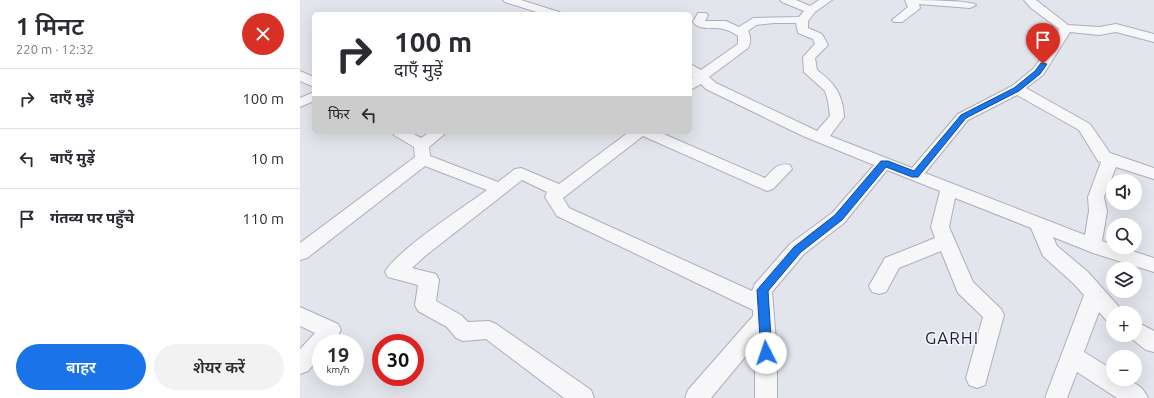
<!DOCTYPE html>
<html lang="hi">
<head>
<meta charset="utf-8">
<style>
	:root { --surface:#fff; --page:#f2f2f3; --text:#2b2b33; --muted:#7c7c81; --line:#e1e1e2; --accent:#1a73e8 }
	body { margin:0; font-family:Ubuntu,"Noto Sans Devanagari",sans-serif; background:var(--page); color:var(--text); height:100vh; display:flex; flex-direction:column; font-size:15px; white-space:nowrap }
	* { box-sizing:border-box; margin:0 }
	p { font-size:13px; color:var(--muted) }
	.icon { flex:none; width:22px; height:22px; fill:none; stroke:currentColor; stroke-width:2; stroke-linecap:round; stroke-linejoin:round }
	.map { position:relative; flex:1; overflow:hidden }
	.side { display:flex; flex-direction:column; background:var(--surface); width:300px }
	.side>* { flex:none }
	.banner { position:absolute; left:12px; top:12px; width:380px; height:122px; border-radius:6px; box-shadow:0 4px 16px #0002; background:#fff; color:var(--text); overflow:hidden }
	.controls { position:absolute; left:806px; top:174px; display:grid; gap:8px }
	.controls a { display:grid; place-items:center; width:36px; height:36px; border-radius:50%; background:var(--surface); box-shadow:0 4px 16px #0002; font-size:20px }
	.speed { position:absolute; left:12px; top:334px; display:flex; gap:8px; font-size:20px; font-weight:700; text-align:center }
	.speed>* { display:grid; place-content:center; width:52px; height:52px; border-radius:50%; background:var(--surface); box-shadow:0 4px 16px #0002; line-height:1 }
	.speed small { font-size:10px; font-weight:400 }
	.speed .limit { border:6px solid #d22; background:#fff; color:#111 }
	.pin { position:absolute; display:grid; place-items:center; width:34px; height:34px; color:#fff; margin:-41px -17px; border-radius:50% 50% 50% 0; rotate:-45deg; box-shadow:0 0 4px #0007 }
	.pin .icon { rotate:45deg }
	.me { position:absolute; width:44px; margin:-22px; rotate:356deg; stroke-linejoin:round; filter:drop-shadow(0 0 3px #0008) }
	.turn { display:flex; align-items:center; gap:14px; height:84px; padding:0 16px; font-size:18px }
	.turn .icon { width:52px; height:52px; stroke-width:2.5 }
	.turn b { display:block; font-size:28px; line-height:34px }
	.then { display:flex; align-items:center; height:38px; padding:0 16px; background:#0003; gap:8px; font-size:15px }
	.round { display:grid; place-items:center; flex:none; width:42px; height:42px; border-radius:21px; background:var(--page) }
	.headline { display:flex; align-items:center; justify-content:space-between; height:68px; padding:0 16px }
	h1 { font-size:24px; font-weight:600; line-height:30px }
	.action { display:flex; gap:8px; margin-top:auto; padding:8px 16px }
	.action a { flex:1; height:46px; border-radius:24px; background:var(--accent); color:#fff; font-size:16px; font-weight:600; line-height:46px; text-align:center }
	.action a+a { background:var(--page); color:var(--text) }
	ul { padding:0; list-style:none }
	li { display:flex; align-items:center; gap:12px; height:60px; padding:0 16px; border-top:1px solid var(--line) }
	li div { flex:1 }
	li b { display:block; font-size:15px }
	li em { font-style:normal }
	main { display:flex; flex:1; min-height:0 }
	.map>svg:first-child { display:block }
</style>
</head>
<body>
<main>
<section class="side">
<div class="headline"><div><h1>1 मिनट</h1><p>220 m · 12:32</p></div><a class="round" style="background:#d93025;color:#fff"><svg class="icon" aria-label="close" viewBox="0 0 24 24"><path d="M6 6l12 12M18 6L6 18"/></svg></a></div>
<ul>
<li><svg class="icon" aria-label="right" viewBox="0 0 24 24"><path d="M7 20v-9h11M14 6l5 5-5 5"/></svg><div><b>दाएँ मुड़ें</b></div><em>100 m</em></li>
<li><svg class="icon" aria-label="left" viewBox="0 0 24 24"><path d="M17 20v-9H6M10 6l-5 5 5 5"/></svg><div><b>बाएँ मुड़ें</b></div><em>10 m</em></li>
<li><svg class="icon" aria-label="arrive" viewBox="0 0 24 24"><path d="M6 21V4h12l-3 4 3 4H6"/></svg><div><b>गंतव्य पर पहुँचे</b></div><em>110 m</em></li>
</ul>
<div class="action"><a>बाहर</a><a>शेयर करें</a></div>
</section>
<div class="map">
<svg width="854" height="398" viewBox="0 0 854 398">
	<rect width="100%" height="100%" fill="#e3e5ed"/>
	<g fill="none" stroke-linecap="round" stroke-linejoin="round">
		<g stroke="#abaebb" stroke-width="2">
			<path id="minor" d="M203 0H221L259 12 261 14H243L205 2Z
				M480 0H496L510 6 519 0H532L515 12 508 21V28L522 34 528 45 515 58 517 70C535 83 543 95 544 117L530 136 612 168 658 114 712 86 733 69 756 37 759 29 731 8 724 0H736L768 25 799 27 816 24 854 34V42L816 32 799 35 770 32 743 75 726 88 790 124 810 153 854 168V179L816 167 804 197 807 211 802 241 813 245V247H820L854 258V272L793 253 753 237 757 246 788 272 820 308 823 313H813V323L806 320 799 312 784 352 813 370V379C828 379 842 383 848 398H817L777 372 767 398H745L784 295 774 284 743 256 731 228 655 198 649 227 673 282 701 309 704 315 685 385 677 388 669 385 666 378 683 317 658 293 641 251 599 268 586 292 579 294 572 292 569 286 585 258 635 238 631 227 640 191 587 170 544 223 504 254 472 292 477 353V398H455V345L411 398H385L388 390 453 316V310L257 216 245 197 247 192 222 180 125 256 112 268 136 274 139 280 136 301 161 315 168 322 189 321 196 324 291 390 294 398H264L186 339 163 341 156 338 147 327 118 311 115 305 118 285 88 277 85 272C97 250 164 207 187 190L125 166 7 258 0 260V243L115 157 114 147 94 135 92 132H110L121 138 130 132H147L129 147 130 156 198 182 215 169 221 168 259 184 329 132H359L465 178C473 170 478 162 490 165L492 169 473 189 467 191 343 136 263 198 269 208 452 291 455 284 490 244 532 213 574 165 503 136 406 89 401 84 390 90V79L393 77 390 75V64L401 70 438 44V36C434 33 428 30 423 29 413 26 401 32 393 22L398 13H406L408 15 405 21H426L439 27 453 18 499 17 504 11 482 2ZM474 23H496L498 33 513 39 515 44 503 57 504 72 525 91 528 101 530 116 517 131 416 83 409 77 448 48C451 43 451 36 448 31L456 25ZM717 95 779 130 798 161 801 162 788 197 789 211 785 235 625 173 668 120Z
				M605 0C618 0 669 0 676 5L670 8 619 4 620 8 618 10 602 22H594L592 20 608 7Z
				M0 71 14 77V87L0 81Z
				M14 92V101L0 107V98Z
				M0 307 38 324 41 330 33 343H21V356L8 371 0 374V349L15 333 0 326Z
				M835 321 854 331V352L846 350 828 336 827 335H835Z"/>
		</g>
		<use href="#minor" fill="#f7f7fa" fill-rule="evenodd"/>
	</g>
	<path fill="#1a73e8" stroke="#114b97" d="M741 63 747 64 740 74 719 91 666 118 618 177H612L586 167 542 220 501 252 468 291 472 353 470 357 466 359 462 357 461 353 457 290 494 247 535 215 581 161H588L614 171 661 115 714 88 735 71Z"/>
	<g text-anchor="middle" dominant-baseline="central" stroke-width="3" stroke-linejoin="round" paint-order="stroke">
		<g font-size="17" letter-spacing="1" fill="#1b1e38" stroke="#f3f5f9">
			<text x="652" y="337">GARHI</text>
		</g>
	</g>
</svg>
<div class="controls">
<a><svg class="icon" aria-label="sound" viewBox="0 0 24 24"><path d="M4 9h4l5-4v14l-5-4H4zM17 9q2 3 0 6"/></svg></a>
<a><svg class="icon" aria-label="search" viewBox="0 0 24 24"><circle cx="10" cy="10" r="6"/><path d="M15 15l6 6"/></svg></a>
<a><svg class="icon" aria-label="layers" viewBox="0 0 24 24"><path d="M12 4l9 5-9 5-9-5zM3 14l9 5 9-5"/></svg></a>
<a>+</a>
<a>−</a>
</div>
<div class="speed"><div>19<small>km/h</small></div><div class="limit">30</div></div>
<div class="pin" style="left:743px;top:64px;background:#d93025"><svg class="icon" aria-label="arrive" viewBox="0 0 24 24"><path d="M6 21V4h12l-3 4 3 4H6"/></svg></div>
<svg class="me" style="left:466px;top:353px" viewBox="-20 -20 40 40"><circle r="19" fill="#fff"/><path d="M0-13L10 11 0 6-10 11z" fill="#1a73e8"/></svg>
<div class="banner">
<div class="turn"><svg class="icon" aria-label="right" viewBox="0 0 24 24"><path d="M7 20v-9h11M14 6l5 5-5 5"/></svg><div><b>100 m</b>दाएँ मुड़ें</div></div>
<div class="then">फिर<svg class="icon" aria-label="left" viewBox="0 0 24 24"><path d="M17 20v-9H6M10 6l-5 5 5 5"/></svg></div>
</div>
</div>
</main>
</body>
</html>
